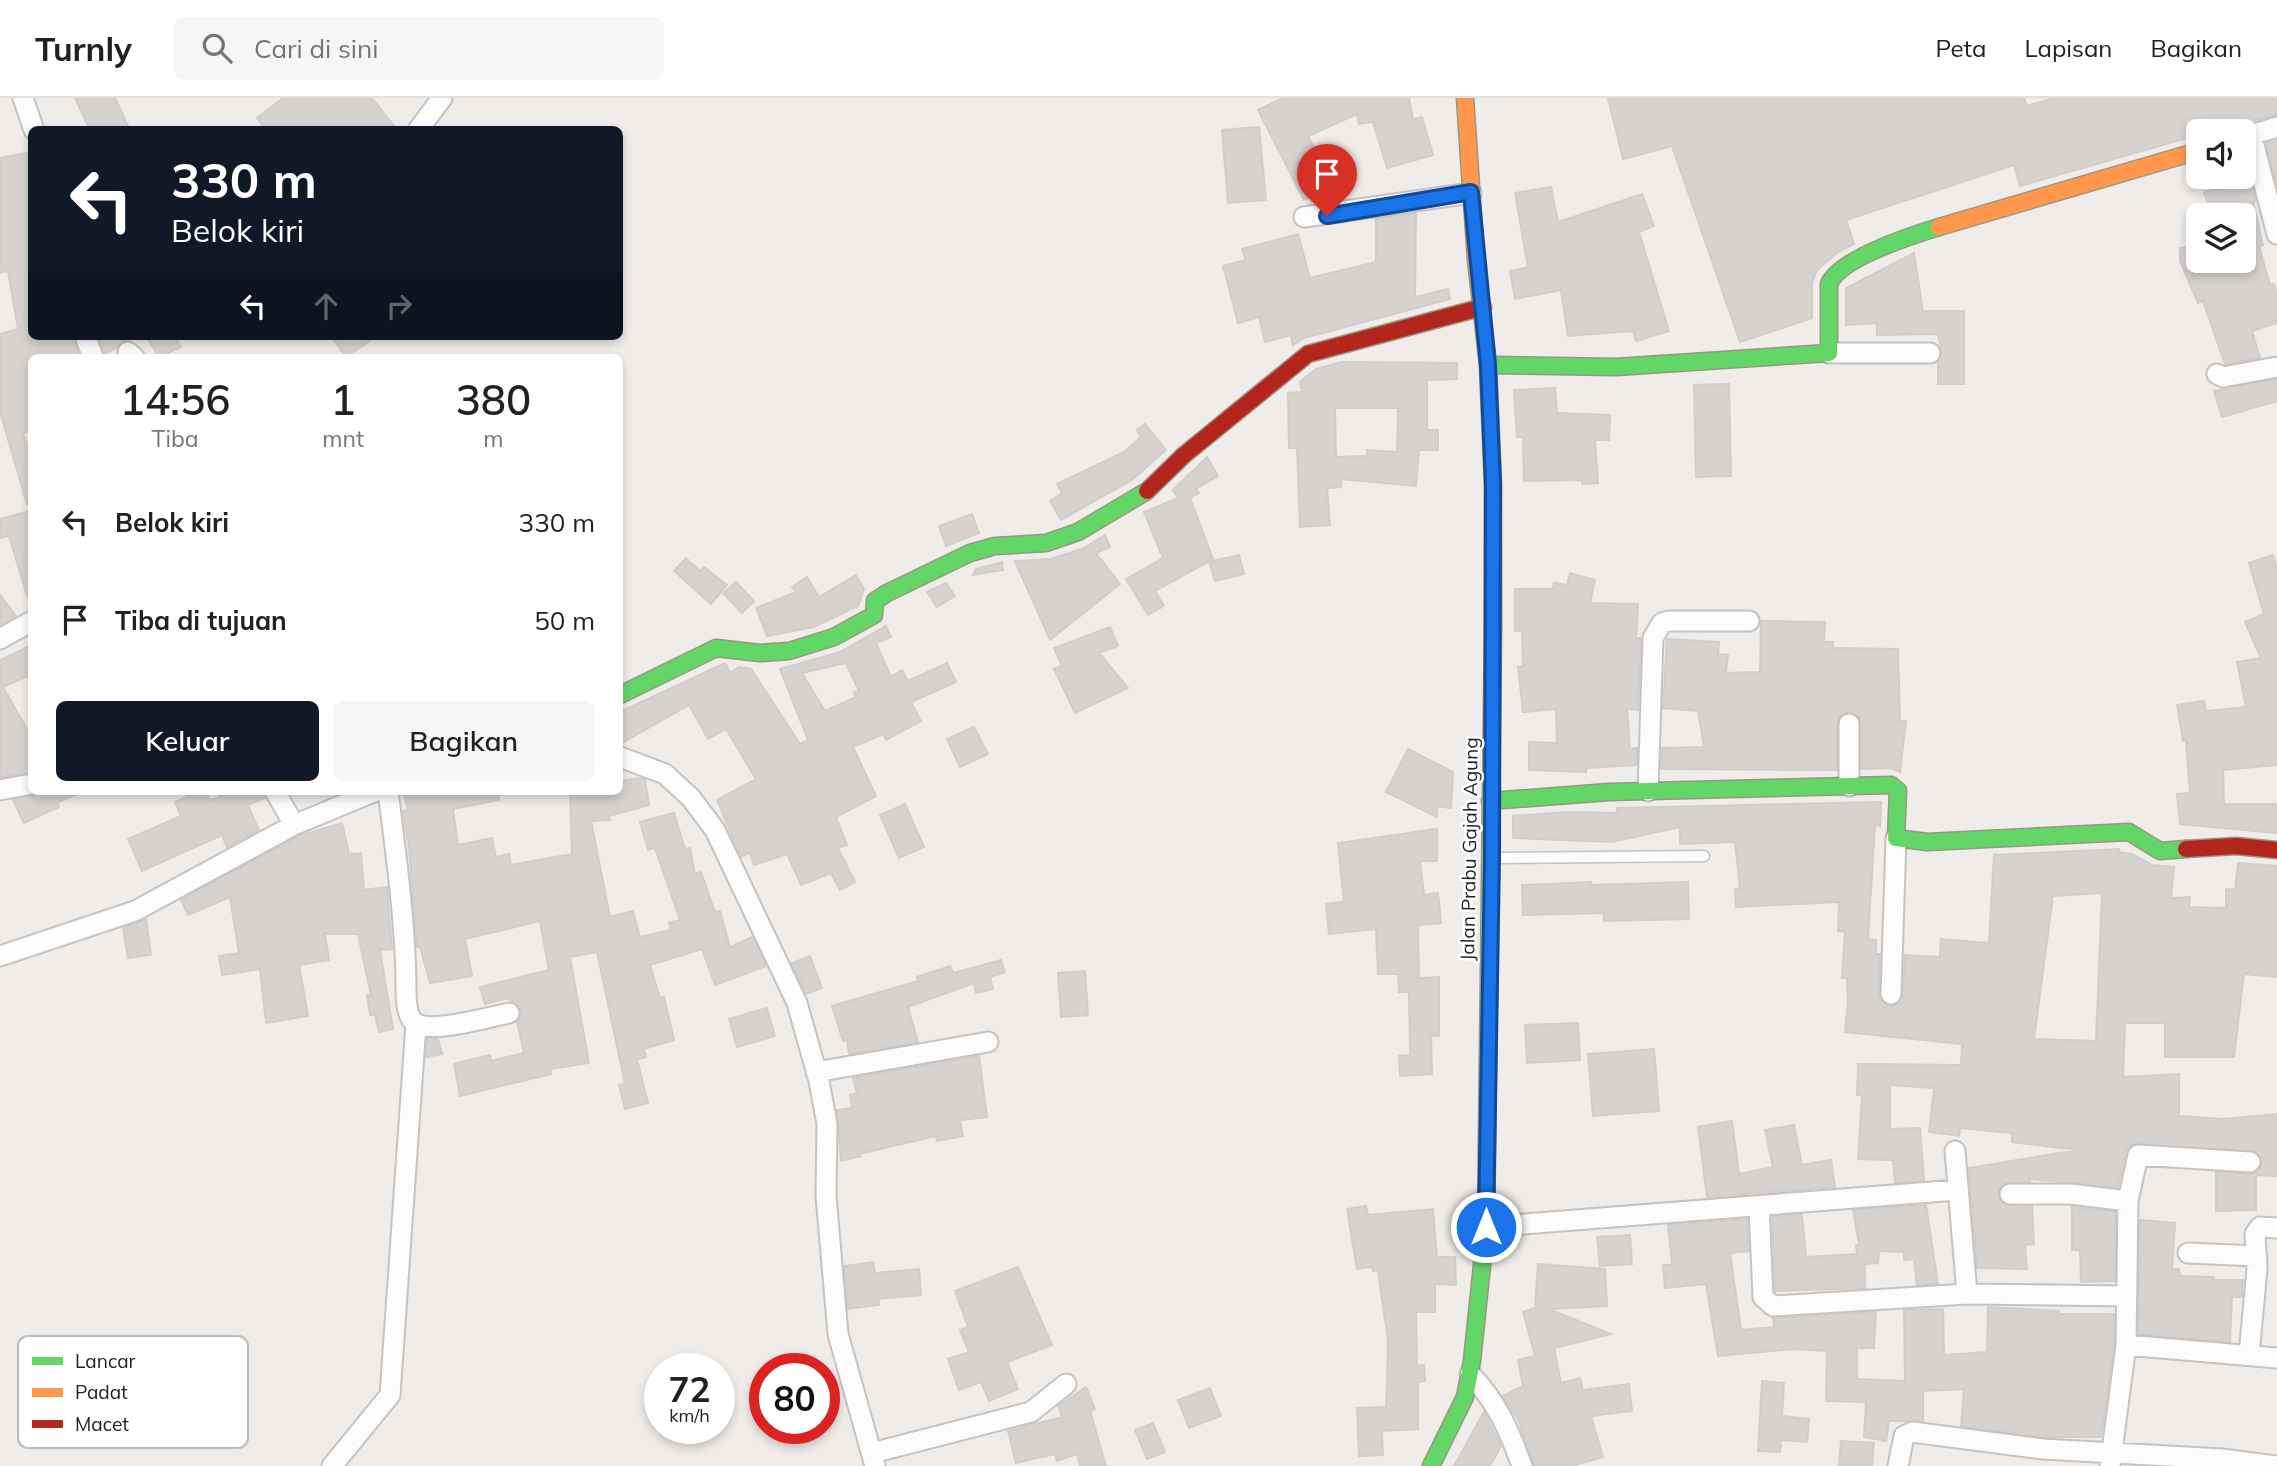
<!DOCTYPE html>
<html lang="id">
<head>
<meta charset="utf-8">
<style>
	:root { --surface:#fff; --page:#f6f6f6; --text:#202124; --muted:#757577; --line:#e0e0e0; --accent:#111827 }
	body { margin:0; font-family:Mulish,sans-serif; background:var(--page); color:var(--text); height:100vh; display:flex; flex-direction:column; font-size:26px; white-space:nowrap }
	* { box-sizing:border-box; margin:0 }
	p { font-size:23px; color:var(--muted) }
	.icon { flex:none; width:38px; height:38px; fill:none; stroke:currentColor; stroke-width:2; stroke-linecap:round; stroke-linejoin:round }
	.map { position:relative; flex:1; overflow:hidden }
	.details { position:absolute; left:28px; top:256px; width:595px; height:441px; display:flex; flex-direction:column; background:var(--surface); border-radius:10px; box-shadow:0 4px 10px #0003 }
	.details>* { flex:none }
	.guide { position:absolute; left:28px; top:28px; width:595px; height:214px; border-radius:10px; box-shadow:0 4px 10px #0003; background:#111827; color:#fff; overflow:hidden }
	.tools { position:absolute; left:2186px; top:21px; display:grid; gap:14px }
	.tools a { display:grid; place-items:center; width:70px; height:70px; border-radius:10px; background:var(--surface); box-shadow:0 4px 10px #0003; font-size:35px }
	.speed { position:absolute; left:644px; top:1255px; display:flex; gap:14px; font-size:35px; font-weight:700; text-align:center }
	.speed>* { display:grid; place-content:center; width:91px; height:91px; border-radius:50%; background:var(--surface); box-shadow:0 4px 10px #0003; line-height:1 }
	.speed small { font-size:18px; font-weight:400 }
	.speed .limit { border:10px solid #d22; background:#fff; color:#111 }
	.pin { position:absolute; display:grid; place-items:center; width:60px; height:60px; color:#fff; margin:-72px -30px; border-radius:50% 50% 50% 0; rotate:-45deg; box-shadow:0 0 7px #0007 }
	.pin .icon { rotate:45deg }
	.me { position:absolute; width:77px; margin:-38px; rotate:0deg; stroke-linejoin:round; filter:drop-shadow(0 0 5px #0008) }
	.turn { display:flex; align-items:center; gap:24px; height:147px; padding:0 28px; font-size:32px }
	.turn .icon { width:91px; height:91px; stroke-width:2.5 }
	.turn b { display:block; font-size:49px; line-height:60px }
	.lanes { display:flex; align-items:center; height:66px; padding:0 28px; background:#0003; justify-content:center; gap:35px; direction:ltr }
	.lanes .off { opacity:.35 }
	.eta { display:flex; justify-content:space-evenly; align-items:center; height:119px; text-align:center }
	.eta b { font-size:42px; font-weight:600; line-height:49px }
	.action { display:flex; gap:14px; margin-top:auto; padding:14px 28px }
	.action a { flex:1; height:80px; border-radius:10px; background:var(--accent); color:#fff; font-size:28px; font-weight:600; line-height:80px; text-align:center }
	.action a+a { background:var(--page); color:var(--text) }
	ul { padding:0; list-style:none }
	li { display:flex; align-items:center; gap:21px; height:98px; padding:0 28px }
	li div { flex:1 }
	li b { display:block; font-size:26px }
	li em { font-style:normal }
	header { display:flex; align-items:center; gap:42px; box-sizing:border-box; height:98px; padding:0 35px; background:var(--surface); border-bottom:2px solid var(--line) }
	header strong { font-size:33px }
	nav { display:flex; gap:38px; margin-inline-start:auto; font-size:24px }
	.search { width:490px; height:63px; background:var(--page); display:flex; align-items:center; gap:18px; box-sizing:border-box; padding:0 24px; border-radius:10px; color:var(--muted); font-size:26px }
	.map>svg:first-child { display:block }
</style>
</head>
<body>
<header>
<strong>Turnly</strong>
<div class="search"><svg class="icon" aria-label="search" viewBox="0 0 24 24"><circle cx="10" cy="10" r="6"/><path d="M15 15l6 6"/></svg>Cari di sini</div>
<nav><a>Peta</a><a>Lapisan</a><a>Bagikan</a></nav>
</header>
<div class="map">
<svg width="2277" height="1368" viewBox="0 0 2277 1368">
	<rect width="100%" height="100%" fill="#efece9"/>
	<path fill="#d6d2d0" stroke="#d2cdca" stroke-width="2" fill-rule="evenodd" d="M75 0H115L130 32H90Z
		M283 0H372L397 32H266L257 20Z
		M1282 0H1409L1413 21 1422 19 1433 57 1387 70 1373 24 1359 26 1357 16 1308 38 1333 87 1304 102 1258 12Z
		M1608 0H2024L2027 8 2054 0H2277V17L2247 24 2234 33H2198V37L2020 88 2014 67 1846 122 1854 146 1838 154 1817 172 1812 186V220L1740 244 1672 48 1623 61Z
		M1259 29 1266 102 1228 105 1222 32Z
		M2277 42V87L2266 45Z
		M32 54V238H73L80 259H32V332L23 335 32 362V406H27L0 314V236L18 231 8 173 0 175V60Z
		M2244 56 2256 104H2253L2263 147 2259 148 2270 187 2274 186 2277 198V225L2252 233 2260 260 2225 266 2203 203 2198 205 2180 163V150L2198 148V163H2244V117H2212L2204 94 2244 84Z
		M1551 89 1558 124 1642 96 1654 128 1639 134 1669 233 1636 243 1633 233 1568 238 1561 192 1515 201 1510 173 1528 169 1515 95Z
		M1416 115 1415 199 1448 191 1450 201 1304 240 1293 247 1291 237 1265 244 1259 219 1238 225 1223 168 1246 162 1242 151 1298 136 1310 180 1376 164V121Z
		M1914 155 1923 213H1964V286H1938V264L1942 254 1938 236 1877 237V225L1846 227V190Z
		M98 238H136L105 256Z
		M146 238H174L181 249 159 259Z
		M331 238H377L346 259Z
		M1342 264 1457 265V281L1427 282V332H1438V352H1419L1416 388 1341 381V389L1327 390 1330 427 1300 429 1297 350H1289L1288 295 1302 294 1300 284 1316 271ZM1335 310H1398L1397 354 1367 352V358L1336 359Z
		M2277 281V303L2222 319 2214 293Z
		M1729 286 1731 378 1696 379 1694 287Z
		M1555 290 1557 315 1610 317 1609 342H1595L1598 385 1582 386V382L1524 383 1523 339H1517L1514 292Z
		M1145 326 1166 352 1132 382 1061 422 1050 403 1062 395 1057 386 1124 354 1141 339 1137 332Z
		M1207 359 1218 378 1196 391 1199 395 1190 400 1213 461 1155 493 1164 508 1148 517 1126 481 1163 460 1144 414 1178 400 1173 392Z
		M32 412V498H27L9 438 0 440V421Z
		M972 416 979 435 946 448 939 428Z
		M1105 437 1110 449 1096 455 1120 486 1050 542 1015 463 1051 461 1084 450Z
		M1239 457 1244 476 1215 483 1209 464Z
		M2273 457 2277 470V667L2223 672 2224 706H2277V735L2180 726 2177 696 2190 695 2186 643H2183L2177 607 2204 603 2206 613 2246 609 2237 564 2261 560 2245 524 2264 516 2249 465Z
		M686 460 700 473 704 469 727 487 711 506 674 473Z
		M1002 464 1003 472 973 477 976 471Z
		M1570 475 1595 482 1590 505 1638 506 1636 540H1641L1638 612 1627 611 1630 651 1637 650V667L1586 670V674L1529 672V644L1557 645 1556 611 1523 614 1518 569 1523 568 1522 533H1515V491H1553L1554 485 1567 487Z
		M856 477 864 491 858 508 814 529 767 538 756 510 796 494 792 489 807 479 819 499Z
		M736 484 754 503 742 515 723 495Z
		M946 485 955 498 937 509 927 494Z
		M0 497 16 518 0 527Z
		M1761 523 1825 524 1824 544H1833V550L1898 551 1900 623H1906L1900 674 1891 670 1861 671V625L1859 619 1850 614 1842 616 1837 625V672L1661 671 1662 650 1704 649 1698 613 1663 610 1667 541 1719 544 1718 556 1728 557 1726 575 1760 574Z
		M886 528 891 539 876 545 891 579 902 572 908 583 947 565 956 584 911 604 921 623 886 642 883 636 853 649 876 698 836 719 847 747 838 750 855 784 840 792 831 775 801 787 787 756 754 767 750 755 741 759 717 702 756 681 726 631 708 641 689 607 620 646V614L723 566H726L730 575 739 569 751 571 800 646 808 642 780 571 840 554ZM846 565 859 593 854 594 856 599 825 613 802 575Z
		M1110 529 1118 548 1099 555 1128 590 1075 615 1054 571 1062 568 1054 550Z
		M32 547V576L3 589 32 640V674L0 680V562Z
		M974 629 988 656 960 669 947 641Z
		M1408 651 1453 674 1451 710 1437 708V719L1386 694Z
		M640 680 645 681 649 707 609 718 610 722 591 723 610 819 633 813 640 839 671 832 669 825 680 822 655 750 648 752 640 724 674 715 685 751 690 750 695 776 701 774 715 814 720 813 730 849 752 839 766 868 715 887 702 851 650 867 660 900 664 899 674 942 644 951 646 959 637 961 648 1005 625 1011 619 987 625 986 597 854 570 859 589 965 550 971 551 976 460 998 454 966 490 957 491 963 524 955 517 924 521 918 518 907 508 900 485 906 480 889 549 872 540 823 465 841 472 878 430 885 420 849H417L409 749 403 713 408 712 403 693H498L499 702 453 711 458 747 492 740 496 759 509 756 511 767 572 756 570 695 620 693V683Z
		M42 693H83L57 705 59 709 24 725 13 702 34 698Z
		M199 693H206L210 703 232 693H263L265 700 248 707 259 732 227 749 222 737 142 773 128 741 181 718 175 704Z
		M1881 704 1880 728 1875 727 1868 841 1876 842V856H1880L1879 896 1884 906 1890 908 1897 906 1903 897 1905 857 1940 859 1941 841 1989 845 1994 757 2119 751V754L2132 756 2152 767 2174 769 2171 800 2190 799 2189 809 2226 810V791L2235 792 2238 765 2277 768V879L2244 876 2234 959H2165V925H2125L2123 979 2179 976V1018L2223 1021 2277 1016V1078L2256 1077V1112L2216 1113V1074L2256 1075 2262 1064 2256 1054 2134 1046 2126 1054 2118 1089 2030 1081V1084L2003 1086 1998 1095 2003 1106 2032 1108 2034 1146 2025 1147 2027 1171 1977 1170 1969 1070 2078 1052 2012 1044V1035L1960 1030 1959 1038 1929 1034 1934 990 1890 987V1031L1920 1030 1924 1082 1895 1085 1893 1062 1858 1061 1862 997H1857L1858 966 1961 967 1962 946 1845 934 1848 904 1847 880H1842L1845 834 1838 833 1839 804 1736 809 1735 791H1740L1735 744 1680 746V729L1612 744 1513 740V718L1566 714 1617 715V710ZM2102 795 2096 943 2034 941 2053 798Z
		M905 706 924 749 899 760 880 717Z
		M342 725 349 756 361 755 364 792 387 789 392 851 380 852 393 931 379 934 375 917H370L367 897H371L358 836H325L329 862 299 867 308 918 266 925 260 871 222 877 219 858 239 855 230 799 188 817 181 802 299 738Z
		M1437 731V763H1420L1424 797 1438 795 1441 825 1418 827 1419 880 1439 879V938H1431L1432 976 1400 978 1399 958 1410 957 1409 894H1399L1398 876H1378L1376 831 1329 836 1326 806 1344 804 1338 745Z
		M1591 784V787L1688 784 1689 821 1604 823V815L1523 817 1522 787Z
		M146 821 151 857 128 860 123 830Z
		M810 858 822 890 806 896 792 865Z
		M1001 862 1005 874 990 879 993 891 976 895 974 885 908 909 918 944 849 956 847 942 843 943 832 908 918 883 917 879 950 868 953 875Z
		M1085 873 1088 917 1061 919 1058 875Z
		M767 910 775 938 737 949 729 921Z
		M1578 925 1580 962 1527 965 1525 927Z
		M427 940 438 941 442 956 426 959Z
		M1654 951 1659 1013 1593 1018 1588 956Z
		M979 958 987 1019 960 1022 963 1038 937 1043 936 1038 859 1056 860 1058 841 1063 837 1012 852 1010 850 997 857 995 853 980Z
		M1732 1023 1739 1076 1773 1069 1765 1032 1794 1027 1802 1067 1831 1062 1835 1089 1707 1099 1698 1029Z
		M1926 1107 1938 1186 1917 1187 1914 1161 1904 1162V1154L1879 1153 1878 1165 1865 1166V1190L1775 1193 1772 1119 1802 1116 1806 1159 1857 1156 1856 1147H1859L1853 1112Z
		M1366 1108 1368 1117 1433 1111 1437 1159H1455L1456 1187 1435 1186V1214H1416L1417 1268 1424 1267 1425 1283 1418 1284V1331L1382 1333 1383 1357 1359 1358 1357 1310 1386 1309 1387 1289 1388 1242 1378 1173H1373L1372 1169 1357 1171 1347 1111Z
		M2072 1109 2116 1114 2115 1183 2081 1184 2080 1152H2072Z
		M1747 1121 1749 1153 1730 1155 1741 1232 1774 1229 1773 1220 1876 1214 1874 1250H1857V1281L1905 1283 1904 1212 1943 1211 1944 1257 1987 1254 1988 1209 2059 1213V1216H2114V1246L2101 1339H2044L1961 1328 1964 1291 1923 1293V1323H1889L1886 1343 1864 1339 1866 1304 1826 1303 1827 1253 1794 1251 1718 1258 1706 1186 1665 1190 1663 1167H1672L1668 1127Z
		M2140 1122 2175 1125 2172 1171H2179L2180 1178 2214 1179V1182H2243L2242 1199H2232L2230 1244 2138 1236Z
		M1630 1137 1632 1166 1600 1168 1597 1139Z
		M873 1164 875 1175 919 1171 921 1197 878 1201 879 1207 848 1211 844 1168Z
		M1538 1166 1605 1171 1607 1208 1549 1211 1611 1236 1554 1250 1561 1285 1580 1280 1583 1292 1629 1286 1632 1313 1591 1318 1603 1359 1571 1368H1534L1518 1321 1503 1298 1523 1288 1518 1262 1535 1258 1523 1214 1535 1210Z
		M1018 1169 1052 1247 1007 1264 1018 1291 989 1303 981 1284 959 1292 948 1261 969 1254 960 1232 968 1229 955 1193Z
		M1762 1283 1784 1285 1782 1318 1809 1321 1807 1344 1781 1342 1780 1354 1758 1353Z
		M1086 1289 1095 1311 1090 1313 1106 1368H1080L1077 1356 1057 1363 1055 1356 1016 1365 1008 1333 1062 1319 1058 1308Z
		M1210 1290 1221 1318 1189 1330 1178 1302Z
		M1484 1314 1501 1348 1490 1368H1454Z
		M1153 1325 1165 1354 1147 1361 1135 1332Z
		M1841 1343 1874 1345 1872 1368H1839Z"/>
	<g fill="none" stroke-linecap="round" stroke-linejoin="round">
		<g stroke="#c5c3c2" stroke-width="13">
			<path id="lane" d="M1498 760 1704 758"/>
		</g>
		<g stroke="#c5c3c2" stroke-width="23">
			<path id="street" d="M23 0 34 32
				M418 32 442 0
				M2251 36 2277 136
				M2244 39 2277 29
				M1304 119 1471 95
				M85 238 93 259
				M128 254 134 259
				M1829 255H1930
				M2217 276 2223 279 2277 269
				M0 541 32 523
				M1849 626V688
				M620 659 665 676 691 700 715 732 797 905 819 983 827 1026 826 1098 838 1236 875 1368
				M0 692 32 686
				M275 693 294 727 376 693
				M388 693C396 757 405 820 406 884 406 895 405 918 415 925 432 936 489 919 509 915
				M1648 693 1653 540 1662 525 1669 523H1749
				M0 858 135 813 294 727
				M1891 896 1896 740
				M816 974 988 944
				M2010 1096H2070L2128 1103
				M1759 1108 1763 1199 1773 1208 1967 1196 1955 1053
				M1486 1129 1957 1092
				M2188 1155 2257 1158
				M1967 1196 2126 1198
				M2126 1247 2277 1260
				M2249 1257 2257 1171 2255 1136 2260 1129 2277 1130
				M1470 1276C1497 1304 1509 1332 1522 1368
				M872 1355 1031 1314 1066 1286
				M332 1368 390 1297 416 926
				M1898 1368 1904 1338 1912 1334 2043 1351 2222 1361 2276 1368
				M2110 1368 2126 1247 2128 1103 2138 1057 2250 1064"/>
		</g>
		<g stroke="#9b967f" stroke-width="19">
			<path id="fast" d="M1488 267 1616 269 1829 255V186C1840 160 1913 137 1939 129
				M620 597 716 550 760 555 789 553 834 539 874 517 875 503 887 495 970 455 995 448 1046 445 1078 434 1147 393
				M1490 703 1609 694 1891 687 1898 693 1896 740 1927 744 2129 734 2160 753 2186 751
				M1431 1368 1465 1299 1472 1263 1486 1129 1493 531"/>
		</g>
		<g stroke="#9b967f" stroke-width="19">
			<path id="slow" d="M1465 0 1476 162 1488 267 1493 387V531
				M1939 129 2198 53"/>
		</g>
		<g stroke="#9b967f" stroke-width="19">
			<path id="jam" d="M1147 393 1184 357 1308 256 1483 209
				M2186 751 2236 748 2277 752"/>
		</g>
		<use href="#lane" stroke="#fdfcfc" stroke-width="10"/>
		<use href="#street" stroke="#fdfcfc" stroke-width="19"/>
		<use href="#fast" stroke="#63d668" stroke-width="16"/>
		<use href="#slow" stroke="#ff974d" stroke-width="16"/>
		<use href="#jam" stroke="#b3261e" stroke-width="16"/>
	</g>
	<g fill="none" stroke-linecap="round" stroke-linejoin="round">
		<g stroke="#114b97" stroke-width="18">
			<path id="route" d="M1327 118 1471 94 1488 267 1493 387 1492 760 1486 1129"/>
		</g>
		<use href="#route" stroke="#1a73e8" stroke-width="12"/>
	</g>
	<g text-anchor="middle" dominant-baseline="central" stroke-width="5" stroke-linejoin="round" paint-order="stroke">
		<g font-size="19" fill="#212121" stroke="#fff">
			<text transform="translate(1469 751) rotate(-89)">Jalan Prabu Gajah Agung</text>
		</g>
	</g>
	<rect x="18" y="1238" width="230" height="112" rx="10" fill="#fff" stroke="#bcbcbc" stroke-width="2"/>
	<rect x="32" y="1259" width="31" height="8" fill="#63d668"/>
	<rect x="32" y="1290" width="31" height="9" fill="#ff974d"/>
	<rect x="32" y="1322" width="31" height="8" fill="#b3261e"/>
	<g font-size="19" fill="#212121">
		<text x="75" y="1270">Lancar</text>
		<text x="75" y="1301">Padat</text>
		<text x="75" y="1333">Macet</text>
	</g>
</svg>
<div class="tools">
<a><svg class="icon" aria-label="sound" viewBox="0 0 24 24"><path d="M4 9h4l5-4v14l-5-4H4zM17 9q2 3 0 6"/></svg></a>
<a><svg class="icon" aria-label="layers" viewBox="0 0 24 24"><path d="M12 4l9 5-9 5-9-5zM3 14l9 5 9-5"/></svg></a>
</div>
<div class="speed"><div>72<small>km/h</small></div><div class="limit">80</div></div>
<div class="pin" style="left:1327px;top:118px;background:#d93025"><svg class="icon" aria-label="arrive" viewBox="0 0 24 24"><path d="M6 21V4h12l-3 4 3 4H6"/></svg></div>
<svg class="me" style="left:1486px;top:1129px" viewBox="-20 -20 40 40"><circle r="17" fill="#1a73e8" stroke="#fff" stroke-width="3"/><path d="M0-11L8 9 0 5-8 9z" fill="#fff"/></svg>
<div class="guide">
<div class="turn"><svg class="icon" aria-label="left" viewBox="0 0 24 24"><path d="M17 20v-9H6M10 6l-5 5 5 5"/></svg><div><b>330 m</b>Belok kiri</div></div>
<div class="lanes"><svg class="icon" aria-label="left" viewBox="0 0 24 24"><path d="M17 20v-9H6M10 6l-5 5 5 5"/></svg><svg class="icon off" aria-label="ahead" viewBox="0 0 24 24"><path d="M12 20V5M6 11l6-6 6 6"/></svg><svg class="icon off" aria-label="right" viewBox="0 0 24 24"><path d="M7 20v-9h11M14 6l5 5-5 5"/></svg></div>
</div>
<section class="details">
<div class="eta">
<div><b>14:56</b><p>Tiba</p></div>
<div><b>1</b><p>mnt</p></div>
<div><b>380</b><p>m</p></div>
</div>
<ul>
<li><svg class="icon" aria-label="left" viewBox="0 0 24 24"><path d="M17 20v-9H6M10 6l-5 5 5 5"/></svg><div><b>Belok kiri</b></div><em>330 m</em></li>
<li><svg class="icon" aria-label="arrive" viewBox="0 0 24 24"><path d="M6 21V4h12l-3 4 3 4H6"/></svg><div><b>Tiba di tujuan</b></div><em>50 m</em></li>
</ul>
<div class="action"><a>Keluar</a><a>Bagikan</a></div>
</section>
</div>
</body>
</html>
